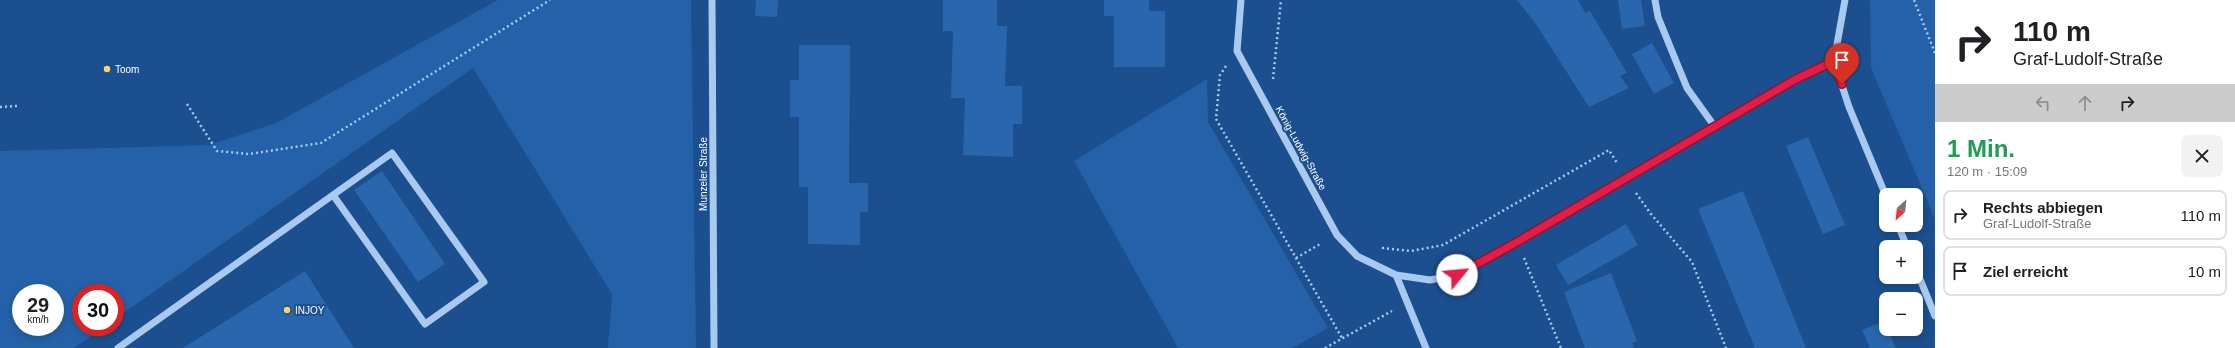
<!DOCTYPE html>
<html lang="de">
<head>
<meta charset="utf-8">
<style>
	:root { --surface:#fff; --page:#f2f2f2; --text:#202124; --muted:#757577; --line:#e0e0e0 }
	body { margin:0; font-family:Helvetica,sans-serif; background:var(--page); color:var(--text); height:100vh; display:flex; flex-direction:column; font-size:15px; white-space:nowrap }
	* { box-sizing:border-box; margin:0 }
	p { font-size:13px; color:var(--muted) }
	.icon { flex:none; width:22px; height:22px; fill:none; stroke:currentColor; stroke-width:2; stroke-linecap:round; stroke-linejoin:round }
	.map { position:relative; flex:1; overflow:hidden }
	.details { display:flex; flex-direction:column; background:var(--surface); width:300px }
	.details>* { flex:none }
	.banner { background:#fff; color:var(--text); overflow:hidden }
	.needle { width:26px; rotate:207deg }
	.controls { position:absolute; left:1879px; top:188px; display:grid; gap:8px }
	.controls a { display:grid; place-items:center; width:44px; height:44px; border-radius:8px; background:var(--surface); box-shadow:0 2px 6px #0003; font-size:20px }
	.speed { position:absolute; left:12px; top:284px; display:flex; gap:8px; font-size:20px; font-weight:700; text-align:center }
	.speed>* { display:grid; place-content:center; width:52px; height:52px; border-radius:50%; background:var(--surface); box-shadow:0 2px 6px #0003; line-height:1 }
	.speed small { font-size:10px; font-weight:400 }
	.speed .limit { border:6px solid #d22; background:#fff; color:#111 }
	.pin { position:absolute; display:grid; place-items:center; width:34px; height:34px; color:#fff; margin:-41px -17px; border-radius:50% 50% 50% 0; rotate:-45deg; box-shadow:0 0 4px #0007 }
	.pin .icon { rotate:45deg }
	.me { position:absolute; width:44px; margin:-22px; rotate:62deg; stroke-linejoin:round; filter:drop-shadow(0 0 3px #0008) }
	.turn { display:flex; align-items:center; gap:14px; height:84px; padding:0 12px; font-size:18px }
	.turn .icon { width:52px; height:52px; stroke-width:2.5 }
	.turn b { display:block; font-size:28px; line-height:34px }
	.lanes { display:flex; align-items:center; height:38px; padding:0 12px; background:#0003; justify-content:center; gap:20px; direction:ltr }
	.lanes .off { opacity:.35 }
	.round { display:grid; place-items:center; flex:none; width:42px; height:42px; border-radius:8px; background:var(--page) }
	.head { display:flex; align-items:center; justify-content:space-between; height:68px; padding:0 12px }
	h1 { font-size:24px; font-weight:700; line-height:30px; color:#1e9e55 }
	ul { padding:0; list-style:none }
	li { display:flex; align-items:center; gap:12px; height:50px; margin:0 8px 6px; padding:0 4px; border:2px solid var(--line); border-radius:8px }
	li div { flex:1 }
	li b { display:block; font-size:15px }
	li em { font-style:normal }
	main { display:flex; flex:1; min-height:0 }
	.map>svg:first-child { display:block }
</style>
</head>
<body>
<main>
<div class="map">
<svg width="1935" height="348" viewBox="0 0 1935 348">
	<rect width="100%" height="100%" fill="#1b4f8f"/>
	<path fill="#2461a8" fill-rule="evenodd" d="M498 0H691L696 348H608L612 294 473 68 115 319V293H81V327H104L74 348H0V151L209 145 276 123ZM21 293H55V327H21Z
		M1870 0H1935V219L1871 68Z
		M1207 79 1208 122 1328 328 1293 348H1178L1074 161Z"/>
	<path fill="#2a66ad" d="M756 0H778L777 17 755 16Z
		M943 0H997V26H1007L1005 86H1022V124H1013V157L963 155 965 98H951L953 31H943Z
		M1104 0H1149V11H1165V67H1114V16H1104Z
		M1517 0H1578L1585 13 1590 11 1627 73 1620 76 1629 88 1589 107 1536 24Z
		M1618 0H1641L1645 26 1622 29Z
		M1652 43 1674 83 1654 94 1632 54Z
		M799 45H850L849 183H868V212H860V245L808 244V187H799V117H790V80H799Z
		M1808 137 1845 225 1823 234 1786 146Z
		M382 171 445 264 418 282 354 190Z
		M1743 191 1806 348H1755L1698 209Z
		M1626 224 1638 245 1568 285 1556 265Z
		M305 271 354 348H183Z
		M1611 273 1637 341 1632 343 1634 348H1585L1564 292Z
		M1884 321 1896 348H1870L1862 330Z"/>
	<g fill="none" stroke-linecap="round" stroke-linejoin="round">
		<path stroke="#a9c9ee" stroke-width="2.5" stroke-dasharray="2 3" stroke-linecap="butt" d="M1914 0 1935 53
			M1226 66 1220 75 1216 119 1342 338
			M1273 79 1281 0
			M187 104 217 151 249 154 321 143 550 0
			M0 107 17 106
			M1636 193 1651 214 1692 262 1726 348
			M1383 249V248L1411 251 1443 245 1609 150 1617 163
			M1296 258 1322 243
			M1524 258 1561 348
			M1325 348 1392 311"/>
		<path stroke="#a9c9ee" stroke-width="7" d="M712 0 714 348
			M1241 0 1237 51 1337 235 1357 256 1396 275 1430 280 1457 275 1517 242 1794 80 1834 61
			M1655 0 1658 17 1687 88 1715 127
			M1845 0 1834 61 1849 107 1886 196
			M1898 225 1907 247
			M1916 269 1935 316
			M1396 275 1426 348
			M118 348 392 153 484 282 425 324 333 195"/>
	</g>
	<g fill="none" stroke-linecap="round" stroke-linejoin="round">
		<g stroke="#92132f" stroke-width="10">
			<path id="route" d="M1457 275 1517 242 1794 80 1834 61 1842 84"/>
		</g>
		<use href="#route" stroke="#e11d48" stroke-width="7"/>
	</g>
	<g fill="#ffd166" stroke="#1b4f8f" stroke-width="1.5">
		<circle cx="107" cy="69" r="4"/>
		<circle cx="287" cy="310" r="4"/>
	</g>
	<g text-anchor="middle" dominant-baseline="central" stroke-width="4" stroke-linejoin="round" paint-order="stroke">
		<g font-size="10" fill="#fff" stroke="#1b4f8f" text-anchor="start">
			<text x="115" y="69">Toom</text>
			<text x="295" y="310">INJOY</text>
		</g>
		<g font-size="10" fill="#fff" stroke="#1b4f8f">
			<text transform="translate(1301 148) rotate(61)">König-Ludwig-Straße</text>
			<text transform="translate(703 174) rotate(-90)">Munzeler Straße</text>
		</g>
	</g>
</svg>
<div class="controls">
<a><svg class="needle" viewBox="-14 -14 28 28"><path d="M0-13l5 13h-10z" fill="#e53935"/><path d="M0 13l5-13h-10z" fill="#757577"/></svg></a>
<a>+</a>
<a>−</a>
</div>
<div class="speed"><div>29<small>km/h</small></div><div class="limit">30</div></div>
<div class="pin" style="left:1842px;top:84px;background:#d93025"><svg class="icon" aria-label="arrive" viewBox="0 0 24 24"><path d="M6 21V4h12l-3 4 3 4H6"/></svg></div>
<svg class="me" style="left:1457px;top:275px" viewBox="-20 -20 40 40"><circle r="19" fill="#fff"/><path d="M0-13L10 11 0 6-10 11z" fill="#e11d48"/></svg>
</div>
<section class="details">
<div class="banner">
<div class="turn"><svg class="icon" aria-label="right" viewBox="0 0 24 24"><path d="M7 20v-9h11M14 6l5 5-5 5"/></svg><div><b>110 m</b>Graf-Ludolf-Straße</div></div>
<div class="lanes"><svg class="icon off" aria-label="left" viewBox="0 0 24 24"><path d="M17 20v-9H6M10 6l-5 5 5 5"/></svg><svg class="icon off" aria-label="ahead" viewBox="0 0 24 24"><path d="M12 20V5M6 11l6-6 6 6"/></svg><svg class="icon" aria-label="right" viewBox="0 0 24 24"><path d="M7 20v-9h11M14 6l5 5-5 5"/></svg></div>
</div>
<div class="head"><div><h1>1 Min.</h1><p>120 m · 15:09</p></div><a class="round"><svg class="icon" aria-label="close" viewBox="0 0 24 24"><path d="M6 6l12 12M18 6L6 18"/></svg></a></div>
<ul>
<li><svg class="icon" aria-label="right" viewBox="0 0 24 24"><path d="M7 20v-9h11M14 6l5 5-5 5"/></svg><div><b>Rechts abbiegen</b><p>Graf-Ludolf-Straße</p></div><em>110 m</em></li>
<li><svg class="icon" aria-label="arrive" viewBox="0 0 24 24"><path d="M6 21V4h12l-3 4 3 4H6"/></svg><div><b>Ziel erreicht</b></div><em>10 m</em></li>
</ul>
</section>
</main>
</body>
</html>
